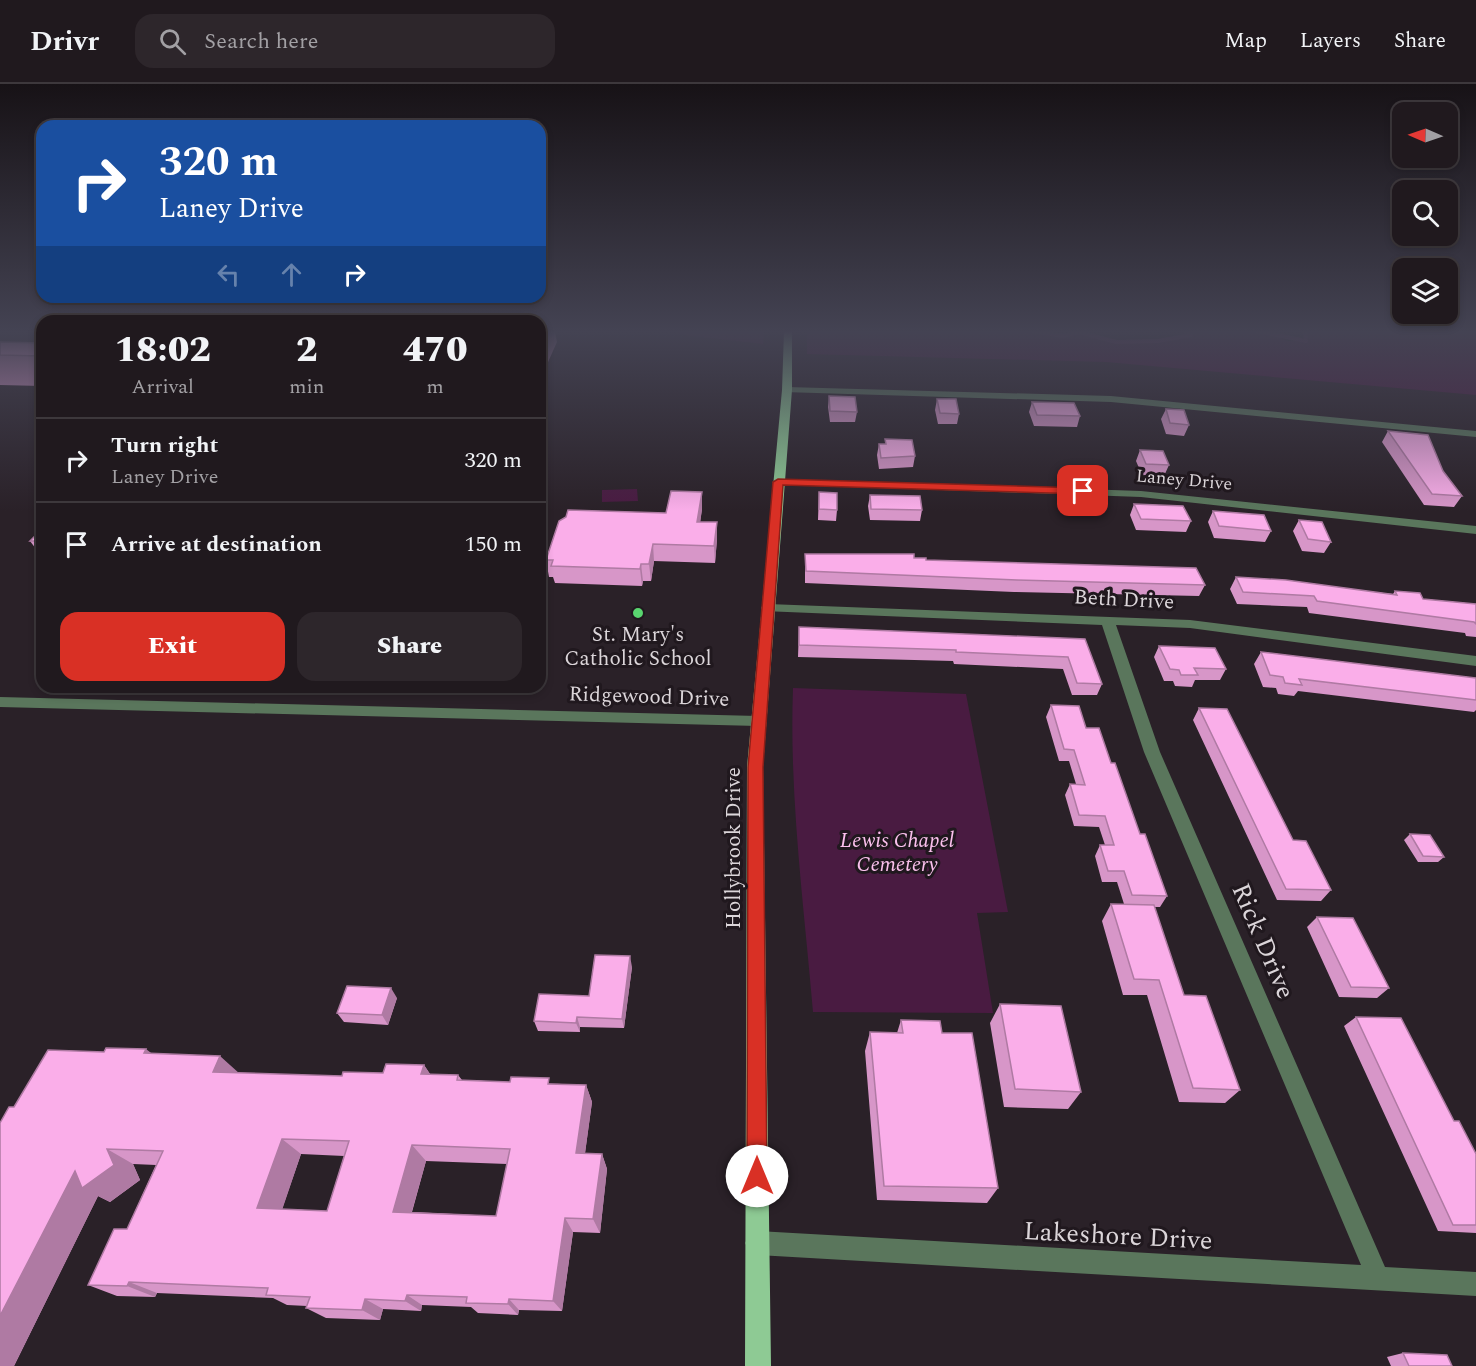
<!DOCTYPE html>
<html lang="en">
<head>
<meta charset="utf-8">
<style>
	:root { --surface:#20191e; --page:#2d262b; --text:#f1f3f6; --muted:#a2a0a4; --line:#3d383c; --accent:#d93025 }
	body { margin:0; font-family:Spectral,serif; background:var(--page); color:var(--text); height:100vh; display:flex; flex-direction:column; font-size:22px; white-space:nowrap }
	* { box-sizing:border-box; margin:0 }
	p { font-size:20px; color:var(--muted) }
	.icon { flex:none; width:33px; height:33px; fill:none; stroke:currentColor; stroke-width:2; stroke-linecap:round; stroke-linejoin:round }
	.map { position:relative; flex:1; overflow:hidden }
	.panel { position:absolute; left:36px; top:231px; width:510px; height:378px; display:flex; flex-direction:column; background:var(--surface); border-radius:18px; box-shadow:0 3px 9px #0003,0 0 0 2px var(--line) }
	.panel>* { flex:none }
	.banner { position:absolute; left:36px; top:36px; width:510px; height:183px; border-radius:18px; box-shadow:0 3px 9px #0003,0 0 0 2px var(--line); background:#1a4fa0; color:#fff; overflow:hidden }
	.needle { width:39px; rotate:272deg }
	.fabs { position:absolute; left:1392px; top:18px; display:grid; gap:12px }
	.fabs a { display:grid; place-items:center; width:66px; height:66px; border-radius:12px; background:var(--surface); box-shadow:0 3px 9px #0003,0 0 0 2px var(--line); font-size:30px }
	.pin { position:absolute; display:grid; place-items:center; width:51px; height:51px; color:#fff; margin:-26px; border-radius:12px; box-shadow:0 3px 9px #0006 }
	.me { position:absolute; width:66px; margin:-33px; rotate:0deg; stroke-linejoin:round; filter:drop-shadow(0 0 4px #0008) }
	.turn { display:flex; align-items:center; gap:21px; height:126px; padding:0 24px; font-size:27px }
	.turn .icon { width:78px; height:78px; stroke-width:2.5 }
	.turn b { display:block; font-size:42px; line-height:51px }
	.lanes { display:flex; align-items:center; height:57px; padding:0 24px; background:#0003; justify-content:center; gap:30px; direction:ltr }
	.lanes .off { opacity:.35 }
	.eta { display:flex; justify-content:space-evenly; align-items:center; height:102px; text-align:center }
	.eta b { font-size:36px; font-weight:800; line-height:42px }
	.button { display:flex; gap:12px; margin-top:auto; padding:12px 24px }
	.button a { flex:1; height:69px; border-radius:18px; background:var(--accent); color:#fff; font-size:24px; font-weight:800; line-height:69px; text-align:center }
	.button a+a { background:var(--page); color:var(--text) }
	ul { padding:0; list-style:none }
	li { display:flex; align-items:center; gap:18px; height:84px; padding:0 24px; border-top:2px solid var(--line) }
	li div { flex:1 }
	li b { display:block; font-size:22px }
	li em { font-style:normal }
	header { display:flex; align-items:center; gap:36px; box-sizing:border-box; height:84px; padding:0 30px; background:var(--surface); border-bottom:2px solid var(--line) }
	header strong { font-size:28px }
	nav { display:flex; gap:33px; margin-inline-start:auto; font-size:21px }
	.search { width:420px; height:54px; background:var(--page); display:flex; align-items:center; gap:15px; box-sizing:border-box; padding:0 21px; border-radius:18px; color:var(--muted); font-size:22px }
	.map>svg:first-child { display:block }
</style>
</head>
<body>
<header>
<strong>Drivr</strong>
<div class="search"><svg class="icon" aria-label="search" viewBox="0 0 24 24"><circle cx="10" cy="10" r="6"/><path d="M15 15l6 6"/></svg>Search here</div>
<nav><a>Map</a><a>Layers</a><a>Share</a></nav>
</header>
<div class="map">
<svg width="1476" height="1282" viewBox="0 0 1476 1282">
	<rect width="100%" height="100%" fill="#2a2128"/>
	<path fill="#491b41" d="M675 247H764L763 260 684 251Z
		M807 247H1032L1063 252 1079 248 1116 258 1158 257 1190 251 1184 247H1257L1270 249 1287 257H1305V247H1476V311L1106 278 807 270Z
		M637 405 638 417 602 418V406Z
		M793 604 966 610 1008 828 977 829 993 929 813 928C804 821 789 712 793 604Z"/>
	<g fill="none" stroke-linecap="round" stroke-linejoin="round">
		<path stroke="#69285d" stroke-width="4" d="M1032 247 1063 252 1079 248 1116 258 1158 257 1191 251 1184 247
			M1257 247 1306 257 1305 247"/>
		<path fill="#5a765c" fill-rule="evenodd" d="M787 303 1111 312 1476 347V353L1111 318 784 308 782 306Z
			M778 395 1141 407 1476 442V450L1141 413 774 400 772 398Z
			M768 520 1190 536 1476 572V582L1190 544 1116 541 1160 668 1385 1183 1476 1188V1212L757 1171 749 1167 745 1159 749 1151 757 1147 1361 1181 1144 668 1102 541 763 527 761 524 763 521Z
			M0 613 758 632 763 633 765 637 763 641 758 642 0 623Z"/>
		<path fill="#8eca94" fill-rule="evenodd" d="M784 247H792V306L763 683 771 1282H745L747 683 782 306Z"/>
	</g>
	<path fill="#d796c8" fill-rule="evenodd" d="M0 258 42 259V302L0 301Z
		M829 312 857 328 855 338H830L828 323Z
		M937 315 959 330 957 340H938L935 326Z
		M1032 318 1080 332 1077 343 1034 342 1029 328Z
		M1166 325 1189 341 1184 352 1166 350 1161 335Z
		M1388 347 1443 387 1462 412 1454 423 1424 421 1382 358Z
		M885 355 915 372 913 383 879 385 877 371 879 360H885Z
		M1140 366 1169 381 1164 392 1142 391 1136 377Z
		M702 408V425L700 438H717V455L715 479 654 477 651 497H643L642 502 555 499 553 493H549L546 476 666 429Z
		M819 408 837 426 836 437 818 436Z
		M870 411 922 426 920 437 870 436 868 422Z
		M1134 420 1191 437 1186 448 1136 446 1130 431Z
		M1213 427 1271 447 1265 458 1214 454 1208 438Z
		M1299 436 1331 458 1324 469 1302 467 1293 447Z
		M42 445V473L30 457Z
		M805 470 914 474 926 476 1205 501 1199 512 1014 508 805 499Z
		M1236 493 1393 510 1395 507 1423 515 1476 520V553L1466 552 1465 549 1309 529 1307 523 1237 520 1230 505Z
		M799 543 1085 555 1102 600 1097 611H1072L1063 585 954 580 953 577 798 573Z
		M1159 562 1226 585 1220 596H1195L1192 603 1175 602 1173 597H1164L1154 573Z
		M1261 568 1476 594V626L1474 628 1298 607 1294 612 1278 610 1276 604 1263 603 1254 580Z
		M1051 621 1086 644 1111 679 1140 750 1167 812 1160 823H1154L1184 911 1240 1006 1225 1019 1179 1018 1147 911H1123L1102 837 1111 820H1124L1117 798H1102L1095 772 1100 761H1105L1099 743 1074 742 1065 711 1070 700H1076L1069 677H1059L1046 633Z
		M1199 624 1293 756 1331 806 1321 817 1277 816 1193 636Z
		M1410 750 1444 773 1438 778H1418L1404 756Z
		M1317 833 1389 904 1377 914 1339 913 1307 843Z
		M632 883 624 944 580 943V948L538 947 534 937 589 912Z
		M397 914 388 941 344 938 337 929Z
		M1000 920 1081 1008 1068 1025 1004 1023 990 939Z
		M1356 933 1454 1037 1476 1070V1149L1438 1147 1344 942Z
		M901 936 998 1104 987 1119 877 1116 865 967 870 948 897 949Z
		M152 970 240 989 342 992 383 989 424 981 430 990 458 991 462 996 586 1001 592 1018 585 1069 602 1070 607 1085 600 1149 573 1148 562 1227 519 1226 518 1231 478 1229 471 1223 422 1221 421 1227 383 1225 380 1236 326 1234 306 1224 307 1222 287 1221 273 1214 157 1209 155 1213 117 1212 88 1201 127 1145 156 1081 133 1080 140 1096 110 1118 98 1112 14 1282H0L14 1023ZM301 1070 344 1072 327 1127 282 1125ZM426 1077 507 1080 496 1132 412 1128Z
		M1403 1269 1452 1282H1391L1387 1273Z"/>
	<path fill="#af7aa3" d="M550 247H555L557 258 540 296V269Z
		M702 408V425L698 455 697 438Z
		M717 438V455L715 479 714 462Z
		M653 460 654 477 651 497 649 480Z
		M641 480 643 497 642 502 640 485Z
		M630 872 632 883 624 944 622 935Z
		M391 904 397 914 388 941 382 931Z
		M577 933 580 943V948L576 939Z
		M146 965 169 983 144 969Z
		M220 972 240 990 213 988Z
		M424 981 436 999 421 990Z
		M586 1001 592 1018 583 1084 576 1069Z
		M282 1055 301 1070 278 1138 257 1124Z
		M412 1061 426 1077 408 1141 393 1128Z
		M107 1065 133 1080 140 1096 110 1118 98 1112 14 1282H0V1232L75 1087Z
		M602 1070 607 1085 600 1149 593 1135Z
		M565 1134 573 1148 562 1227 553 1217Z
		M129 1198 157 1209 155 1213 127 1202Z
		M407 1211 422 1221 421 1227 405 1217Z
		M365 1215 383 1225 380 1236 362 1226Z
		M509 1215 519 1226 518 1231 508 1220Z"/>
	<path fill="#faaee9" stroke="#af7aa3" stroke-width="1.5" fill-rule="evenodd" d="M540 247H550L540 269Z
		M0 258 42 259V272L0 271Z
		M829 312 855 313 857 328 830 327Z
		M937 315H956L959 330 940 329Z
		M1032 318 1074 319 1080 332 1037 331Z
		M1166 325 1184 326 1189 341 1170 339Z
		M1388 347 1428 351 1443 387 1462 412 1432 410Z
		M885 355 912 356 915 372 881 374 879 360H886Z
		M1140 366 1163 367 1169 381 1146 380Z
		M671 407 702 408 697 438H717L714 462 653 460 649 480H641L640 485 551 482 553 476H546L559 437 566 433 568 426 666 429Z
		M819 408 837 409V426L819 425Z
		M870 411 920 412 922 426 871 425Z
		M1134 420 1183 422 1191 437 1141 435Z
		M1213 427 1264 431 1271 447 1219 442Z
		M1299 436 1322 438 1331 458 1308 455Z
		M42 445V457H30Z
		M805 470H914V474H926V476L1196 484 1205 501 1017 496 806 487Z
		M1236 493 1286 496 1397 511 1395 507 1420 509 1423 515 1476 520V540L1474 538 1317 517 1314 512 1243 508Z
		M799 543 1085 555 1102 600 1077 599 1068 573 956 568V566L799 561Z
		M1159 562 1215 564 1226 585 1194 584 1198 591H1181L1179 586 1170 585Z
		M1261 568 1476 594V616L1299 595 1302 601 1285 599 1283 593 1270 591Z
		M1051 621 1079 622 1086 644H1099L1111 679H1115L1140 750H1145L1167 812 1132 811 1124 787H1108L1100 761H1114L1105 732 1079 731 1070 700 1085 701 1074 666 1064 665Z
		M1199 624 1227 625 1293 756 1306 757 1331 806 1286 805Z
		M1410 750 1430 751 1444 773 1423 772Z
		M1111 820 1154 821 1184 911 1206 912 1240 1006 1193 1004 1159 896 1134 895Z
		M1317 833 1353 834 1389 904 1351 903Z
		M595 871 630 872 622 935 577 933 576 939 534 937 539 910 589 912Z
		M347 902 391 904 382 931 337 929Z
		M1000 920 1061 922 1081 1008 1015 1005Z
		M1356 933 1401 934 1454 1037H1459L1476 1070V1141H1453Z
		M901 936 940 937 942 949H972L998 1104 884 1102 870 948 903 949Z
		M106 964 146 965 144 969 220 972 213 988 342 992 343 988 383 989 386 980 424 981 421 990 458 991 457 996 510 998 511 993 549 994 548 1000 586 1001 576 1069 602 1070 593 1135 565 1134 553 1217 509 1215 508 1220 466 1219 467 1213 407 1211 405 1217 365 1215 362 1226 306 1224 310 1213 266 1211 268 1204 129 1198 127 1202 88 1201 114 1145H127L163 1067 107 1065 114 1081 82 1104 75 1087 0 1232V1039L9 1023H14L48 966 104 968ZM282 1055 349 1057 327 1127 257 1124ZM412 1061 510 1065 496 1132 393 1128Z
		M1403 1269 1447 1271 1452 1282H1409Z"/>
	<linearGradient id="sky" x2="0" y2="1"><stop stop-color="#171216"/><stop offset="0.58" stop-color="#444353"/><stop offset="1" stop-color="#444353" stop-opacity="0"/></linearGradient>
	<rect width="1476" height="427" fill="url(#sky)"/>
	<path fill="#d93025" stroke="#8d1f18" stroke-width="1.5" d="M778 395 1083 404 1088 407 1083 410 783 401 763 683 767 1092 764 1099 757 1102 750 1099 747 1092 748 683 773 398Z"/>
	<circle fill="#59d56f" stroke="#20181e" stroke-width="2" cx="638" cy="529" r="6"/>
	<g text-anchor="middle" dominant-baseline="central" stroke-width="6" stroke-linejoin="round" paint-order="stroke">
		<g font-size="18" fill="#dbd5d9" stroke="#20181e">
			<text transform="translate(1184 396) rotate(5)">Laney Drive</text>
		</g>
		<g font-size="21" fill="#dbd5d9" stroke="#20181e">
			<text transform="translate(1124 516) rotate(3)">Beth Drive</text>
			<text transform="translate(649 613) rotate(2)">Ridgewood Drive</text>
			<text transform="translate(734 764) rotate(-90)">Hollybrook Drive</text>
		</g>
		<g font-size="21" fill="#dbd5d9" stroke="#20181e">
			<text x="638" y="551">St. Mary's<tspan x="638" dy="24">Catholic School</tspan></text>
		</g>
		<g font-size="21" font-style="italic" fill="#fbc0ed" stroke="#20181e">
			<text x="897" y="757">Lewis Chapel<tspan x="897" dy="24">Cemetery</tspan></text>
		</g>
		<g font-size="26" fill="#dbd5d9" stroke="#20181e">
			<text transform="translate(1263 857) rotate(67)">Rick Drive</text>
			<text transform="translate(1118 1152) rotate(3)">Lakeshore Drive</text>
		</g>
	</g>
</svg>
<div class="fabs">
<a><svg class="needle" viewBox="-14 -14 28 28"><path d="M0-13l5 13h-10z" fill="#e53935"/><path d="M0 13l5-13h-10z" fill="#a2a0a4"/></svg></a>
<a><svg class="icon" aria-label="search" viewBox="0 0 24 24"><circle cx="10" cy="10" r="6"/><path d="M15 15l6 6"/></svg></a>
<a><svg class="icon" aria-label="layers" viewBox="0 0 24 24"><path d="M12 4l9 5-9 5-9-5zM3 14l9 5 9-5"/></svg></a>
</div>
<div class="pin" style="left:1083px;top:407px;background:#d93025"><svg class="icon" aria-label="arrive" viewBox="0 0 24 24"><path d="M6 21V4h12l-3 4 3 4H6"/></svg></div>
<svg class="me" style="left:757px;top:1092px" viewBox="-20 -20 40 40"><circle r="19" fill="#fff"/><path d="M0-13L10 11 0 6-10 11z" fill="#d93025"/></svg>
<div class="banner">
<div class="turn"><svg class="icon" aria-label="right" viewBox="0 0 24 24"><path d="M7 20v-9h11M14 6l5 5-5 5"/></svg><div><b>320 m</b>Laney Drive</div></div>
<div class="lanes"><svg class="icon off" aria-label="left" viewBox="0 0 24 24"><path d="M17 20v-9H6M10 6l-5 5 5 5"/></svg><svg class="icon off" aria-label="ahead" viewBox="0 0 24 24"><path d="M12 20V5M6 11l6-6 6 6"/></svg><svg class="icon" aria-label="right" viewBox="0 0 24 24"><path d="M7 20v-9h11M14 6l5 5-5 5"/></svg></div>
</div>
<section class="panel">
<div class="eta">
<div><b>18:02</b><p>Arrival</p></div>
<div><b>2</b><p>min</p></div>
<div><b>470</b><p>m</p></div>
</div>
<ul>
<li><svg class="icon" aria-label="right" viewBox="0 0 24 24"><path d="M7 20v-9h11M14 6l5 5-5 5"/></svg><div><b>Turn right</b><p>Laney Drive</p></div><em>320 m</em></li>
<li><svg class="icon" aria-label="arrive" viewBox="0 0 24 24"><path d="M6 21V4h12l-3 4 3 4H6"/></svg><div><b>Arrive at destination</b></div><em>150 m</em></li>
</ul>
<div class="button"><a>Exit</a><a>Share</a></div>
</section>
</div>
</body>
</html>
